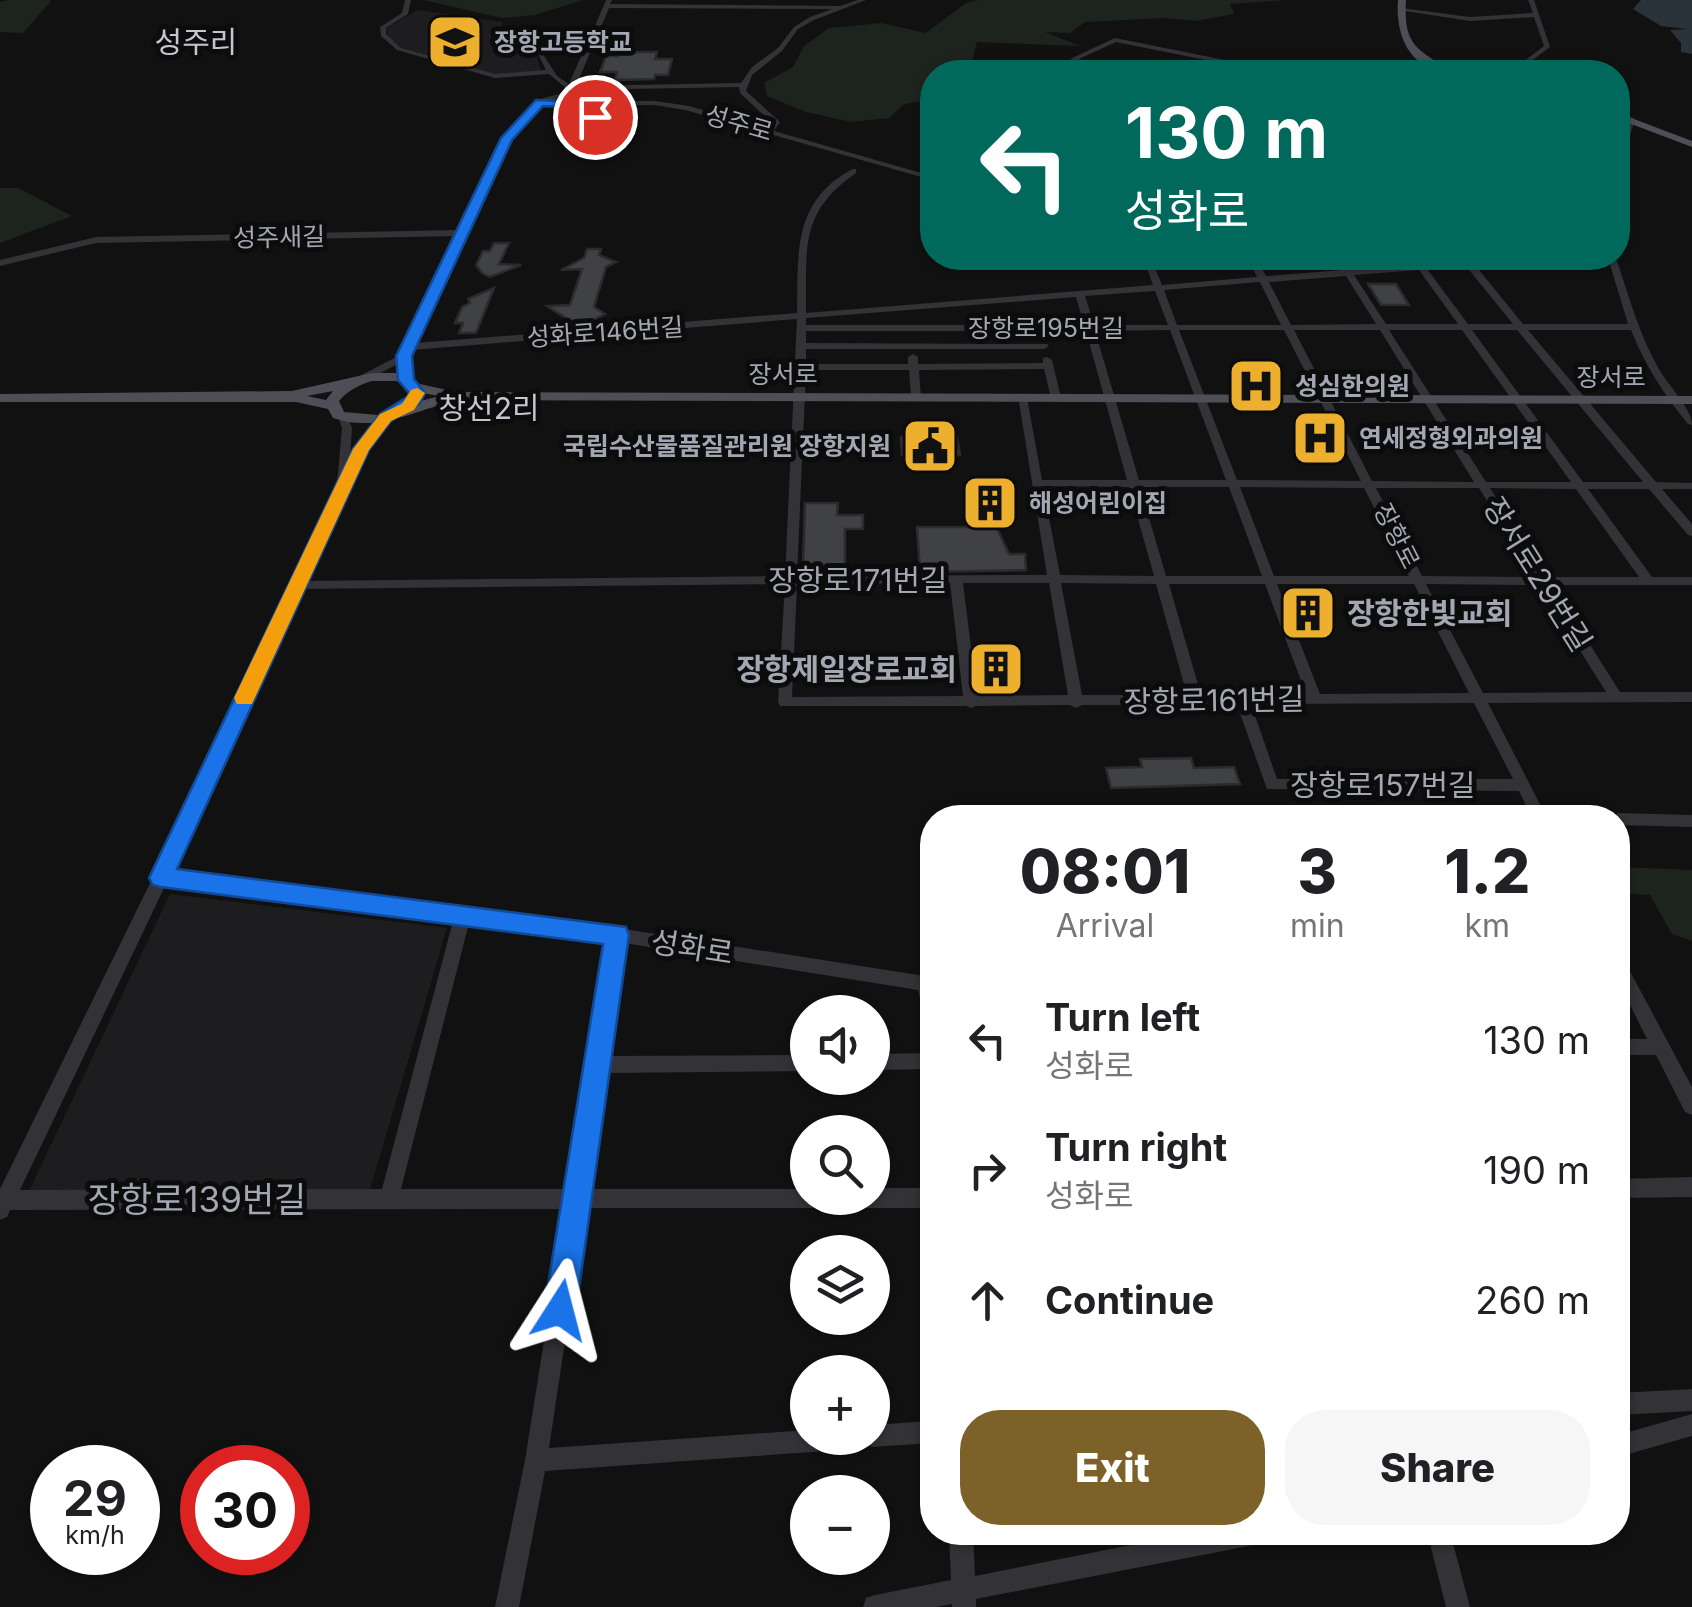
<!DOCTYPE html>
<html lang="en">
<head>
<meta charset="utf-8">
<style>
	:root { --surface:#fff; --page:#f6f6f6; --text:#202124; --muted:#757577; --accent:#7c6128 }
	body { margin:0; font-family:Inter,"Noto Sans KR",sans-serif; background:var(--page); color:var(--text); height:100vh; display:flex; flex-direction:column; font-size:38px; white-space:nowrap }
	* { box-sizing:border-box; margin:0 }
	p { font-size:32px; color:var(--muted) }
	.icon { flex:none; width:55px; height:55px; fill:none; stroke:currentColor; stroke-width:2; stroke-linecap:round; stroke-linejoin:round }
	.map { position:relative; flex:1; overflow:hidden }
	.sheet { position:absolute; left:920px; top:805px; width:710px; height:740px; display:flex; flex-direction:column; background:var(--surface); border-radius:40px; box-shadow:0 2px 8px #0004 }
	.sheet>* { flex:none }
	.top-card { position:absolute; left:920px; top:60px; width:710px; height:210px; border-radius:40px; box-shadow:0 2px 8px #0004; background:#00695c; color:#fff; overflow:hidden }
	.buttons { position:absolute; left:790px; top:995px; display:grid; gap:20px }
	.buttons a { display:grid; place-items:center; width:100px; height:100px; border-radius:50%; background:var(--surface); box-shadow:0 2px 8px #0004; font-size:50px }
	.speed { position:absolute; left:30px; top:1445px; display:flex; gap:20px; font-size:50px; font-weight:700; text-align:center }
	.speed>* { display:grid; place-content:center; width:130px; height:130px; border-radius:50%; background:var(--surface); box-shadow:0 2px 8px #0004; line-height:1 }
	.speed small { font-size:25px; font-weight:400 }
	.speed .limit { border:15px solid #d22; background:#fff; color:#111 }
	.pin { position:absolute; display:grid; place-items:center; width:85px; height:85px; color:#fff; margin:-42px; border:5px solid #fff; border-radius:50%; box-shadow:0 2px 10px #0007 }
	.me { position:absolute; width:110px; margin:-55px; rotate:9deg; stroke-linejoin:round; filter:drop-shadow(0 0 8px #0008) }
	.turn { display:flex; align-items:center; gap:35px; height:210px; padding:0 40px; font-size:45px }
	.turn .icon { width:130px; height:130px; stroke-width:2.5 }
	.turn b { display:block; font-size:70px; line-height:85px }
	.eta { display:flex; justify-content:space-evenly; align-items:center; height:170px; text-align:center }
	.eta b { font-size:60px; font-weight:800; line-height:70px }
	.button { display:flex; gap:20px; margin-top:auto; padding:20px 40px }
	.button a { flex:1; height:115px; border-radius:40px; background:var(--accent); color:#fff; font-size:40px; font-weight:800; line-height:115px; text-align:center }
	.button a+a { background:var(--page); color:var(--text) }
	ul { padding:0; list-style:none }
	li { display:flex; align-items:center; gap:30px; height:130px; padding:0 40px }
	li div { flex:1 }
	li b { display:block; font-size:38px }
	li em { font-style:normal }
	.map>svg:first-child { display:block }
</style>
</head>
<body>
<div class="map">
<svg width="1692" height="1607" viewBox="0 0 1692 1607">
	<rect width="100%" height="100%" fill="#111112"/>
	<path fill="#1d1d1f" d="M417 10 502 22V30L520 36 514 46 536 54 541 71 501 76 403 49 389 39 386 29Z
		M170 894 447 928 369 1193 29 1191Z"/>
	<path fill="#1d241e" d="M8 0H49L51 1 23 33 0 32V2Z
		M423 0H583L535 15 502 18Z
		M979 0H1287L1230 4 1234 14 1196 21 1165 18 1085 22 1070 33 1045 32 1080 46 977 42 972 61 987 72H932V100L904 104 889 118 851 122 806 112 767 96 764 83 793 67 804 46 829 28 881 23 926 33 966 3Z
		M0 188H18L72 216 0 243Z
		M1618 867 1692 870V941L1672 934 1650 895 1618 893Z"/>
	<path fill="#2a333a" d="M1641 0H1692V54L1681 52V43L1670 30 1688 29 1661 26 1633 9Z"/>
	<path fill="#404145" stroke="#2b2b2e" stroke-width="2.5" d="M619 52H657L655 59H672L668 75H655L654 79 615 80 617 72H600L606 56H618Z
		M494 243H509L499 264 521 265 490 277 482 273 476 265 483 251H490Z
		M587 249H601L599 255 616 262 606 267 594 307 605 314 583 326 568 327 569 320 547 306 570 305 582 269 561 270 584 258Z
		M1368 284H1396L1409 305H1381Z
		M494 288 476 333H459L463 323H455L462 307 470 303 468 299Z
		M901 437H957L960 455H902Z
		M971 488 1005 489 1009 518H992L1009 554H1025L1026 570 920 572 917 527H974Z
		M805 503H838L837 515H863V529H845V567H803Z
		M1289 590H1318L1334 630H1299L1285 595Z
		M1015 659 1019 679 979 680 976 660Z
		M1191 758 1194 768 1234 767 1240 784 1111 788 1106 768 1142 767 1140 759Z"/>
	<g fill="none" stroke-linecap="round" stroke-linejoin="round">
		<path fill="#323237" fill-rule="evenodd" d="M405 0H411L408 14 386 28V34L401 48 495 74 546 70 538 54 594 28 606 0H612L610 4 840 6 858 0H866L814 20 798 29 782 51 752 75 746 91 780 122 774 131 932 176V180L685 110 655 105H583L587 112 630 119 627 123 582 116 576 105 543 104 510 139 415 343 797 313C798 255 792 200 853 169H856V173C798 213 807 250 806 313L1153 285 1143 258H1151L1162 285 1257 277 1250 262 1255 258H1265L1259 263 1266 276 1342 270 1335 258H1343L1351 270 1415 265 1413 261 1417 258 1424 264 1463 261 1467 258 1471 260 1537 258 1533 261 1475 265 1523 324H1628L1608 258H1616C1629 296 1639 335 1660 371 1669 386 1692 409 1692 425L1688 424C1664 395 1645 365 1631 330H1528L1656 482 1692 483V489H1662L1692 524V536L1688 535 1649 489H1588L1652 577H1692V585H1552L1620 692H1692V702L1488 703 1547 818H1532L1519 791 1267 789 1237 705H1082L1076 708 1070 705 976 706 971 708 966 706H780L778 702 785 584 301 589 171 872 617 928 925 976 932 982V1027L926 1025 918 990 624 943 607 1056 808 1055V1071L605 1073 587 1189H808V1198H872V1188H932V1208H585L549 1448 808 1430V1438H872V1425L932 1421V1443L872 1447 863 1442 862 1446 854 1449 545 1471 519 1607H495L525 1460 565 1209 10 1210 7 1217 0 1220V1189L153 877 337 484 342 428 338 417 339 415H347L352 428 350 459 382 416 391 418 366 450 304 581 785 576 797 319 412 350 409 357 410 382 401 380 400 363 358 384 354 383V379L400 355 457 236 96 243 0 266V260L96 237 459 230 504 136 537 100 566 92 567 89 549 74 495 78 397 50 381 36 380 27 402 13ZM609 8 832 9 810 17 794 27 778 48 752 67 741 83 576 86ZM591 34 569 84 557 76 544 56ZM739 87 740 93 773 124 768 129 689 106 655 101H580L575 97 571 99 573 101H551L571 94 574 90ZM1466 266 1513 324H1468L1427 269ZM1419 270 1458 324H1386L1354 275ZM1346 276 1376 324 1291 325 1269 282ZM1260 282 1281 325H1177L1164 290ZM1155 291 1168 325H1094L1085 296ZM1076 297 1084 325H806V318ZM1170 330 1226 480H1139L1095 331ZM1179 330H1284L1361 481 1237 480ZM1294 330H1380L1474 482 1372 481ZM1389 330H1462L1571 482H1486ZM1472 330H1517L1643 482H1583ZM806 331H1086L1127 480H1042L1027 398 1018 396 1047 575 797 576 806 370H909L911 398 916 401 921 398 919 370 1044 369 1051 398 1056 401 1061 398 1052 360 1047 357 1043 358V363L918 364V357L913 354 908 357V364H806V349H1044L1049 346 1047 344 806 343ZM1043 486 1129 487 1154 576 1060 575ZM1140 487H1229L1262 576H1166ZM1240 487 1364 488 1409 576H1274ZM1376 488H1479L1534 577 1422 576ZM1490 488 1576 489 1639 577H1546ZM950 583 963 696 792 697 797 584ZM963 583H1049L1068 695 977 696ZM1061 583 1156 584 1187 695H1082ZM1169 584H1265L1306 694 1201 695ZM1277 584H1414L1469 693 1320 694ZM1426 584 1539 585 1606 692 1483 693ZM1474 703 1513 779H1277L1251 704ZM166 884 453 921 382 1189 20 1190ZM469 923 608 941 568 1189H401Z
			M1528 0H1534L1550 47 1517 72H1510L1544 46 1534 17 1470 21 1398 10 1401 8 1470 17 1533 13Z
			M1115 38 1274 70 1277 72H1266L1116 42 1079 59 1118 72H1110L1070 59Z
			M1421 61 1426 62 1411 72H1404Z
			M1631 117 1635 119 1622 164 1618 166V152L1627 119Z
			M1618 813 1692 815V827L1618 825V818H1611Z
			M1618 958 1624 960 1692 1087V1115L1685 1112 1656 1055H1618V1039H1647L1618 981Z
			M932 1053V1069L872 1070V1054Z
			M1692 1177V1197L1618 1198V1179Z
			M1692 1389V1411L1618 1415V1393Z
			M1692 1414V1436L1618 1457V1435Z
			M949 1532H973L975 1576 1197 1532H1270L1267 1540 1259 1544 976 1599V1607H952V1604L936 1607H863L866 1598 875 1595 951 1580Z
			M1427 1532H1450L1470 1607H1446Z"/>
		<path fill="#4e4f56" fill-rule="evenodd" d="M1398 0H1406C1403 49 1419 48 1451 72 1410 72 1395 35 1398 0Z
			M1618 113 1692 141V147L1618 119Z
			M372 373H400L420 384 456 392 1692 396V404L456 400C415 411 376 433 333 418L328 409 296 402H0V394L292 391ZM372 381H397L408 389V399L378 415 344 412 339 401C348 390 359 385 372 381ZM333 391 326 400 307 396ZM422 393 439 396 421 401Z"/>
	</g>
	<path fill="#1a73e8" stroke="#114b97" stroke-width="2.5" d="M536 100 582 102 589 112 600 117 595 121 581 116 575 108 543 106 512 140 412 356 414 379 425 393 420 403 391 421 369 450 177 869 626 927 629 935 576 1310 571 1321 560 1325 549 1321 544 1310 603 944 161 887 153 885 149 878 353 449 380 414 407 397 409 393 398 380 396 356 501 138Z"/>
	<path fill="#f59e0b" d="M417 388 425 393 414 410 391 421 369 450 252 704H237L234 698 353 449 380 414 402 404 411 390Z"/>
	<defs>
		<g id="school-square" transform="scale(2.875)"><rect x="-9" y="-9" width="18" height="18" rx="4" fill="#ecaf2e" stroke="#0c0c0d"/><path d="M0-5L7-2L0 1L-7-2ZM-4 1L0 2.5L4 1V4Q0 6-4 4Z" fill="#111"/></g>
		<g id="hospital-square" transform="scale(2.875)"><rect x="-9" y="-9" width="18" height="18" rx="4" fill="#ecaf2e" stroke="#0c0c0d"/><path d="M-5-5h3v3.5h4V-5h3V5h-3V1.5h-4V5h-3Z" fill="#111"/></g>
		<g id="civic-square" transform="scale(2.875)"><rect x="-9" y="-9" width="18" height="18" rx="4" fill="#ecaf2e" stroke="#0c0c0d"/><path d="M-.6-6.5H3V-4.5H.6V-3L4-1V1h2V6H-6V1h2V-1L-.6-3ZM-1.2 2.5V6h2.4V2.5Z" fill="#111"/></g>
		<g id="building-square" transform="scale(2.875)"><rect x="-9" y="-9" width="18" height="18" rx="4" fill="#ecaf2e" stroke="#0c0c0d"/><path d="M-4-6H4V6H1V3H-1V6H-4ZM-2.5-4.3h1.7v1.8h-1.7ZM.8-4.3h1.7v1.8H.8ZM-2.5-1h1.7V.8h-1.7ZM.8-1h1.7V.8H.8Z" fill="#111"/></g>
	</defs>
	<g fill-rule="evenodd">
		<use href="#school-square" x="455" y="42"/>
		<use href="#hospital-square" x="1256" y="386"/>
		<use href="#hospital-square" x="1320" y="438"/>
		<use href="#civic-square" x="930" y="446"/>
		<use href="#building-square" x="990" y="503"/>
		<use href="#building-square" x="1308" y="613"/>
		<use href="#building-square" x="996" y="669"/>
	</g>
	<g text-anchor="middle" dominant-baseline="central" stroke-width="10" stroke-linejoin="round" paint-order="stroke">
		<g font-size="25" font-weight="bold" fill="#a2a7b2" stroke="#0c0c0d" text-anchor="start">
			<text x="494" y="42">장항고등학교</text>
			<text x="1295" y="386">성심한의원</text>
			<text x="1359" y="438">연세정형외과의원</text>
			<text x="891" y="446" text-anchor="end">국립수산물품질관리원 장항지원</text>
			<text x="1029" y="503">해성어린이집</text>
		</g>
		<g font-size="25" fill="#a2a7b2" stroke="#0c0c0d">
			<text transform="translate(739 123) rotate(16)">성주로</text>
			<text transform="translate(279 237) rotate(-1)">성주새길</text>
			<text x="1046" y="328">장항로195번길</text>
			<text transform="translate(605 332) rotate(-4)">성화로146번길</text>
			<text x="783" y="374">장서로</text>
			<text x="1611" y="377">장서로</text>
			<text transform="translate(1397 536) rotate(63)">장항로</text>
		</g>
		<g font-size="30" fill="#c3c6cf" stroke="#0c0c0d">
			<text x="196" y="42">성주리</text>
			<text x="489" y="408">창선2리</text>
		</g>
		<g font-size="30" fill="#a2a7b2" stroke="#0c0c0d">
			<text transform="translate(1538 574) rotate(58)">장서로29번길</text>
			<text x="858" y="580">장항로171번길</text>
			<text transform="translate(1214 700) rotate(-1)">장항로161번길</text>
			<text x="1383" y="785">장항로157번길</text>
			<text transform="translate(692 947) rotate(9)">성화로</text>
		</g>
		<g font-size="30" font-weight="bold" fill="#a2a7b2" stroke="#0c0c0d" text-anchor="start">
			<text x="1347" y="613">장항한빛교회</text>
			<text x="957" y="669" text-anchor="end">장항제일장로교회</text>
		</g>
		<g font-size="35" fill="#a2a7b2" stroke="#0c0c0d">
			<text x="197" y="1199">장항로139번길</text>
		</g>
	</g>
</svg>
<div class="buttons">
<a><svg class="icon" aria-label="sound" viewBox="0 0 24 24"><path d="M4 9h4l5-4v14l-5-4H4zM17 9q2 3 0 6"/></svg></a>
<a><svg class="icon" aria-label="search" viewBox="0 0 24 24"><circle cx="10" cy="10" r="6"/><path d="M15 15l6 6"/></svg></a>
<a><svg class="icon" aria-label="layers" viewBox="0 0 24 24"><path d="M12 4l9 5-9 5-9-5zM3 14l9 5 9-5"/></svg></a>
<a>+</a>
<a>−</a>
</div>
<div class="speed"><div>29<small>km/h</small></div><div class="limit">30</div></div>
<div class="pin" style="left:595px;top:117px;background:#d93025"><svg class="icon" aria-label="arrive" viewBox="0 0 24 24"><path d="M6 21V4h12l-3 4 3 4H6"/></svg></div>
<svg class="me" style="left:560px;top:1310px" viewBox="-20 -20 40 40"><path d="M0-17L14 15 0 8-14 15z" fill="#1a73e8" stroke="#fff" stroke-width="4"/></svg>
<div class="top-card">
<div class="turn"><svg class="icon" aria-label="left" viewBox="0 0 24 24"><path d="M17 20v-9H6M10 6l-5 5 5 5"/></svg><div><b>130 m</b>성화로</div></div>
</div>
<section class="sheet">
<div class="eta">
<div><b>08:01</b><p>Arrival</p></div>
<div><b>3</b><p>min</p></div>
<div><b>1.2</b><p>km</p></div>
</div>
<ul>
<li><svg class="icon" aria-label="left" viewBox="0 0 24 24"><path d="M17 20v-9H6M10 6l-5 5 5 5"/></svg><div><b>Turn left</b><p>성화로</p></div><em>130 m</em></li>
<li><svg class="icon" aria-label="right" viewBox="0 0 24 24"><path d="M7 20v-9h11M14 6l5 5-5 5"/></svg><div><b>Turn right</b><p>성화로</p></div><em>190 m</em></li>
<li><svg class="icon" aria-label="ahead" viewBox="0 0 24 24"><path d="M12 20V5M6 11l6-6 6 6"/></svg><div><b>Continue</b></div><em>260 m</em></li>
</ul>
<div class="button"><a>Exit</a><a>Share</a></div>
</section>
</div>
</body>
</html>
